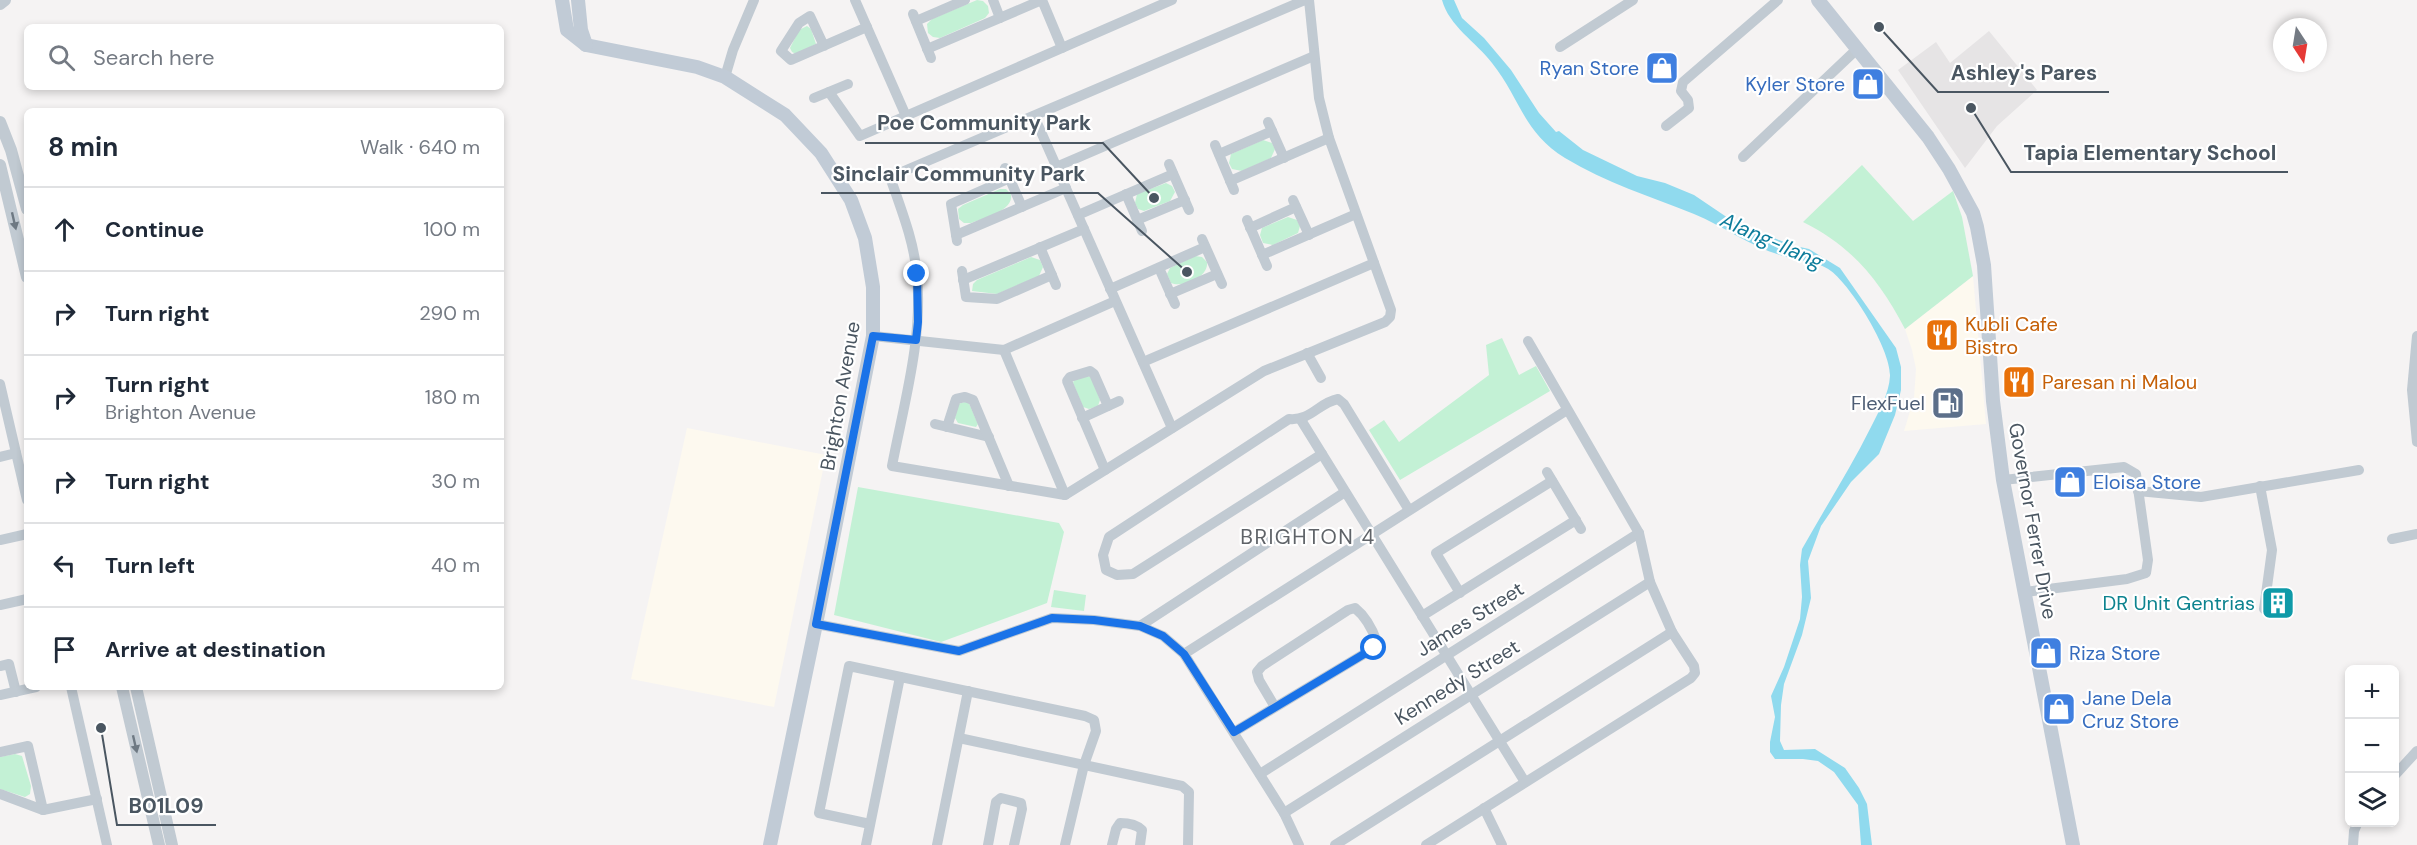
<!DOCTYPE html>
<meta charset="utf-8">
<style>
body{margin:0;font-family:"DM Sans",sans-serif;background:#f6f6f7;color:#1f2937}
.controls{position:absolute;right:18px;bottom:18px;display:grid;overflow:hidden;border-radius:9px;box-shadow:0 3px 9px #0003}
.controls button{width:54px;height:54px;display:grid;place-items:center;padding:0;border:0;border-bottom:2px solid #e0e1e3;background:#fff;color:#1f2937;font:30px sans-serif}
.compass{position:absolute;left:2273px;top:18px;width:54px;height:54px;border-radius:50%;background:#fff;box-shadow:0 3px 9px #0003;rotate:168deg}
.stop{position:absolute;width:18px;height:18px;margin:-14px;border:4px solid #1a73e8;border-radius:50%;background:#fff}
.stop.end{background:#1a73e8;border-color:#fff;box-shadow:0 2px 6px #0008}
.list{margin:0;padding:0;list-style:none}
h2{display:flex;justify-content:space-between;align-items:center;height:78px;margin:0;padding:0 24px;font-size:26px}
h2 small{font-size:20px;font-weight:400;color:#747a83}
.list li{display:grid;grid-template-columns:39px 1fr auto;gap:18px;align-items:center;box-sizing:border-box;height:84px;padding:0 24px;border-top:2px solid #e0e1e3}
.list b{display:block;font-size:22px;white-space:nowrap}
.list p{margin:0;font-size:20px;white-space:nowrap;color:#747a83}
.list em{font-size:20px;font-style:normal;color:#747a83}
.icon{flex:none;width:33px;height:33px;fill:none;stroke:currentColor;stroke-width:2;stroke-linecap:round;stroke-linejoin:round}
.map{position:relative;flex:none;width:2417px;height:845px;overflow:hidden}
.search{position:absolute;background:#fff;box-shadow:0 3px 9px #0003;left:24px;top:24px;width:480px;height:66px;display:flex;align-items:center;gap:15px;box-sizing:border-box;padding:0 21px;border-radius:9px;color:#747a83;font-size:22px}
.panel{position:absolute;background:#fff;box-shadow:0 3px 9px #0003;left:24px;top:108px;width:480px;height:582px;border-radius:9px}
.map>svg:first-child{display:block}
.commercial{fill:#fdf9ef}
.education{fill:#e6e4e5}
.green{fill:#c3f1d5}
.water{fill:#90daee}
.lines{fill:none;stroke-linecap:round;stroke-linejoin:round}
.minor{stroke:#c1cad2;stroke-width:10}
.tertiary{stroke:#c1cad2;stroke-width:12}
.secondary{stroke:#c1cbd6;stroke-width:14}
.oneway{fill:#6e7983}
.route{stroke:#1a73e8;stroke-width:8}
.labels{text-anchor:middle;stroke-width:4.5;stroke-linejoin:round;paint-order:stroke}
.shop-label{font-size:20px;fill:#366cbe;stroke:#fff;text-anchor:start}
.food-label{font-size:20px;fill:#c56008;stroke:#fff;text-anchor:start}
.street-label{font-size:20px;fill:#4a5661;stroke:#fff}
.service-label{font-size:20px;fill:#4e5e75;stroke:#fff;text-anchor:end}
.culture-label{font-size:20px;fill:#0d838f;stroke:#fff;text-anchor:end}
.water-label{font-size:21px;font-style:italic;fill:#0c7c9b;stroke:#fff}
.neighbourhood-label{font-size:21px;letter-spacing:1.5px;fill:#5f6368;stroke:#fff}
.leader{fill:none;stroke:#4a5661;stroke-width:2}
.callout-dot{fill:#4a5661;stroke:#fff;stroke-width:2}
.callout-label{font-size:21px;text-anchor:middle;font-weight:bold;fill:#4a5661;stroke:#fff;stroke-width:4.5;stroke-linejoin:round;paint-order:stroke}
</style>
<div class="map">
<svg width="2417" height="845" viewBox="0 0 2417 845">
<rect width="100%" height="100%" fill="#f5f3f3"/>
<g class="commercial">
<path d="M1973,276L1986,424L1904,431L1914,398L1916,369L1912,350L1905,329Z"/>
<path d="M687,428L826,455L774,707L631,679Z"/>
</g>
<path class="education" d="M1989,31L2037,90L1997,126L1965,168L1898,70L1936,42L1950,63Z"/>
<g class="green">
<path d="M977,0L983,1L988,6L989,13L985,18L940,38L933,37L928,33L927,24L932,19Z"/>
<path d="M807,26L811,29L816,44L796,54L792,52L790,48L799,30Z"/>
<path d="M1263,140L1272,143L1275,149L1271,158L1242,171L1232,169L1229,163L1231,154Z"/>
<path d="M1862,165L1913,221L1953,191L1962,217L1973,276L1905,329C1880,281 1852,246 1803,222Z"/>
<path d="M1166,183L1172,186L1175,192L1170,201L1144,211L1138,209L1135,203L1137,194Z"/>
<path d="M1000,189H1006L1011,194C1014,211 984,218 971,223H964L959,219L958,209L963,205Z"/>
<path d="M1288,217L1297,220L1300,226L1298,233L1273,245L1263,243L1260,235L1262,228Z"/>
<path d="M1195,256L1202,257L1207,262C1209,277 1183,288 1171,283L1167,274L1170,268Z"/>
<path d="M1031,257L1040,260L1043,267L1039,276L997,294L972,291L973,284L977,280Z"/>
<path d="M1502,338L1519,375L1536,366L1550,391L1400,480L1369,430L1384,420L1399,442L1489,375L1486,345Z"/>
<path d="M1086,375L1092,378L1100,400L1098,406L1089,409L1083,407L1073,383L1074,380Z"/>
<path d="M968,401L978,424L976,427L958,423L955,418L958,404Z"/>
<path d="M858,487L1059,523L1064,532L1047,603L941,642L834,615Z"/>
<path d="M1054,590L1086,595L1084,611L1051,607Z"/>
<path d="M15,754L22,756L31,786L30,794L25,797L0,789V757Z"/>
</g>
<path class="water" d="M1442,0H1454L1462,18L1484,38L1511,70L1539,113L1556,132L1559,131L1583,150L1637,176L1665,183L1694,195L1731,220L1791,245L1809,249L1840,268L1896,348L1901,367V390L1895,415L1879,454L1851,482L1821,526L1808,561L1811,598L1802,635L1784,684L1781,705L1780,741L1784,750L1815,749L1845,768L1859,788L1867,804L1872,845H1861L1858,805L1834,772L1818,761L1803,759H1775L1770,752V742L1775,717L1771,696L1784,667L1800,619L1802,597L1800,565L1802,549C1825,508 1850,469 1871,427C1879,411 1889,394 1890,376C1891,350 1852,287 1831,271C1817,260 1796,261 1780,255C1750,246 1723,226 1694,214C1650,196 1606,183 1565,158C1523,132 1520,98 1492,63C1476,42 1449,26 1442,0Z"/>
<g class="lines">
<g class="minor">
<path d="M855,0L906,116"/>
<path d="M993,0L1000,18"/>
<path d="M1305,0L890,177C901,209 914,241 917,275C923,339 904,403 892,466L1065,495L1264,371L1385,322L1390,317L1391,310L1329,138L1319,98L1309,0"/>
<path d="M913,14L931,58"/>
<path d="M916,21L965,0"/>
<path d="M824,46L810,16L799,23L781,51L791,60L867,27"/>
<path d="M1560,47L1633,0"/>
<path d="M927,49L1042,0L1062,48"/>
<path d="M725,77L733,50L754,0"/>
<path d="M829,92L860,136L1172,0"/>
<path d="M814,98L848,84"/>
<path d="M1034,116L1172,428"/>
<path d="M1268,122L1284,158"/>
<path d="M1666,126L1689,108L1688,100L1681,91L1683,82L1778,0"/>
<path d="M1215,145L1234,190"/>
<path d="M1219,154L1272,131"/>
<path d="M1743,157L1856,50"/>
<path d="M1169,164L1189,210"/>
<path d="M1056,167L1314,56"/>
<path d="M1005,168L1022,207"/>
<path d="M1230,181L1329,138"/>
<path d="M1126,194L1142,231"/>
<path d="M1293,200L1309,235"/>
<path d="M1078,215L1173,174"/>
<path d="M1137,220L1185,200"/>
<path d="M1247,220L1267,266"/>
<path d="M1250,228L1296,207"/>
<path d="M956,235L1066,188"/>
<path d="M1202,239L1222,284"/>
<path d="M957,241L951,204L1010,178"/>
<path d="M1040,247L1056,285"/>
<path d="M1262,255L1356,214"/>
<path d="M1159,268L1175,304"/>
<path d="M962,271L966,297L997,299L1052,275"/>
<path d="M963,280L1084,229"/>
<path d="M1110,289L1205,247"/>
<path d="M1170,294L1217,274"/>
<path d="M873,336L1004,350L1115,301"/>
<path d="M2417,336L2412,390L2417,442"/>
<path d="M1004,350L1065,495"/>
<path d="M1307,353L1321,378"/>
<path d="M1143,362L1374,263"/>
<path d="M0,384L27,500"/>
<path d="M1082,418L1119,401"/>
<path d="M1301,420L1525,782"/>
<path d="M935,424L989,437"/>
<path d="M947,427L956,399L965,397L973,400L1009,486"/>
<path d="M1322,454L1133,574L1117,575L1106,570L1103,555L1109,537L1289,419C1311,421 1318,403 1338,399L1344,404L1409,510"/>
<path d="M0,457L16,453"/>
<path d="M1105,470L1067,381L1070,377L1090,371L1094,374L1108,406"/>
<path d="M1547,472L1581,529"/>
<path d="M2003,480L2124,467L2136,474L2148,560L2146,573L2127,579L2025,592"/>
<path d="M2260,486L2272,550L2264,609"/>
<path d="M2138,491L2201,497L2359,470"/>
<path d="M2392,539L2417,534"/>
<path d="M0,540L27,534"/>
<path d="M1460,593L1436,553L1552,481"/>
<path d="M0,605L27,599"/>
<path d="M1422,616L1576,520"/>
<path d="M816,624L959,651L1052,618L1094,620L1140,626L1163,636L1184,654L1284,813L1299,845"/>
<path d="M1140,626L1345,492"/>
<path d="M1184,654L1567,410"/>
<path d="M0,666L9,664L16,692"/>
<path d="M71,687L107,845"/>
<path d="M0,695L36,687"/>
<path d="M1234,732L1374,648L1377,642C1373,631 1365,616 1355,608L1348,610L1262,666L1257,672L1259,680L1275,707"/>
<path d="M959,738L1182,786L1189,792L1188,845"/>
<path d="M0,752L28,746L43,810"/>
<path d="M1260,774L1639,533"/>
<path d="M2394,776L2417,751"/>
<path d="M0,794L43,810L97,799"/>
<path d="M1484,808L1502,845"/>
<path d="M1284,813L1650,582"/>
<path d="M870,824L819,813L849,666L1085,716L1094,720L1096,731L1084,765L1065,845"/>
<path d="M866,845L900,677"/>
<path d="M937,845L968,691"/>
<path d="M988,845L996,802L1001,798L1021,803L1022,809L1014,845"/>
<path d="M1112,845L1116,829L1120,823C1128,823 1136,824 1142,830L1140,845"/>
<path d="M1335,845L1672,632"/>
<path d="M1426,845L1691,678L1695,673L1694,666L1672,632L1650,582L1639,533L1528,341"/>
<path d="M2353,845L2354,831L2358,822"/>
</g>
<g class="tertiary">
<path d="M0,4L5,0"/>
<path d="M0,122L11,150L27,209"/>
<path d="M0,165L27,277"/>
<path d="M122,687L159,845"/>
<path d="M136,687L172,845"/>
</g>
<g class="secondary">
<path d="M562,0L567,30L586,45L697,67L725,77L785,115L821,153L851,200L865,238L873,287V336L816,624L770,845"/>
<path d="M578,0L581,30L586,45"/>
<path d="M1818,0L1928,137L1949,169L1973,213L1977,227L1984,265L1993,401L2003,480L2073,845"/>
</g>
</g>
<defs><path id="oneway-solid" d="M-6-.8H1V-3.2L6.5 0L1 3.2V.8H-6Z" transform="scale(1.5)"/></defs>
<g class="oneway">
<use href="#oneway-solid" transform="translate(14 221) rotate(77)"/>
<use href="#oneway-solid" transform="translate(135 744) rotate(77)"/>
</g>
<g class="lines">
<path class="route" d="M917,274L918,322L916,340L873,336L816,624L959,651L1052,618L1094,620L1140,626L1163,636L1184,654L1234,732L1374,648"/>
</g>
<defs>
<symbol id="shop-square" viewBox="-11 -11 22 22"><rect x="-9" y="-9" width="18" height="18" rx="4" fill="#3f7fe0" stroke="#fff"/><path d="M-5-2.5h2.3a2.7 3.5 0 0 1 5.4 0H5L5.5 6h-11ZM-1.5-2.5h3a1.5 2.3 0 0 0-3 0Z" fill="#fff"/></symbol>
<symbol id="restaurant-square" viewBox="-11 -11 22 22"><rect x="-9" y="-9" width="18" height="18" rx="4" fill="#e8710a" stroke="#fff"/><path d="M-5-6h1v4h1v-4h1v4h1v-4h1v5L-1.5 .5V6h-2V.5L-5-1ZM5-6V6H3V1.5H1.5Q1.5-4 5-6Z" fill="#fff"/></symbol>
<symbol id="fuel-square" viewBox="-11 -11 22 22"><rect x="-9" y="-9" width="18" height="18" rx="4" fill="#5c6f8a" stroke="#fff"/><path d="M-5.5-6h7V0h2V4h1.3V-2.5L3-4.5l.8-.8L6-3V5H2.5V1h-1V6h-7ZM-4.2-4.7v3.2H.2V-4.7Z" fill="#fff"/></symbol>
<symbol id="building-square" viewBox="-11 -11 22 22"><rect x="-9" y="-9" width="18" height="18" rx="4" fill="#0f9aa8" stroke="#fff"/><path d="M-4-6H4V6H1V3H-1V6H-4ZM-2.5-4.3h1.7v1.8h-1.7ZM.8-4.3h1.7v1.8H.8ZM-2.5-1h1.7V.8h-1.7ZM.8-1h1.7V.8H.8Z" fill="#fff"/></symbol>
</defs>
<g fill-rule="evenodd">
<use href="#shop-square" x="1643" y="49" width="38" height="38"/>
<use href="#shop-square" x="1849" y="65" width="38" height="38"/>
<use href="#restaurant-square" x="1923" y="316" width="38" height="38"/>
<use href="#restaurant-square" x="2000" y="363" width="38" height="38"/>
<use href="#fuel-square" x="1929" y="384" width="38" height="38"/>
<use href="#shop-square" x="2051" y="463" width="38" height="38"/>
<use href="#building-square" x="2259" y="584" width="38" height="38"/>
<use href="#shop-square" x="2027" y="634" width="38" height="38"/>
<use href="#shop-square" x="2040" y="690" width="38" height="38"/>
</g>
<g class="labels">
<g class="shop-label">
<text x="1639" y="75" text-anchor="end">Ryan Store</text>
<text x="1845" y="91" text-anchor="end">Kyler Store</text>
<text x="2093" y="489">Eloisa Store</text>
<text x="2069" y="660">Riza Store</text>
<text x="2082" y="705">Jane Dela<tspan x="2082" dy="23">Cruz Store</tspan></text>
</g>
<g class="food-label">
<text x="1965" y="331">Kubli Cafe<tspan x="1965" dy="23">Bistro</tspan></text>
<text x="2042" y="389">Paresan ni Malou</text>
</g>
<g class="street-label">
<text transform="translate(840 396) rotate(-80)" y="7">Brighton Avenue</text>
<text transform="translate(2033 521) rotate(80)" y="7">Governor Ferrer Drive</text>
<text transform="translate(1470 619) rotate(-32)" y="7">James Street</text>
<text transform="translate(1457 682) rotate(-32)" y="7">Kennedy Street</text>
</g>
<g class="service-label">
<text x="1925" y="410">FlexFuel</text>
</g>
<g class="culture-label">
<text x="2255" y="610">DR Unit Gentrias</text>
</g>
<g class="water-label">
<text transform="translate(1772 241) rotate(24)" y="7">Alang-Ilang</text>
</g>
<g class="neighbourhood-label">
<text x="1308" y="544">BRIGHTON 4</text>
</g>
</g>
<path class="leader" d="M1879 27L1938 92H2109M1154 198L1103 143H865M1971 108L2011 172H2288M1187 272L1098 193H821M101 728L117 825H216"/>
<g class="callout-dot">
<circle cx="1879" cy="27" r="6"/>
<circle cx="1154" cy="198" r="6"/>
<circle cx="1971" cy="108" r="6"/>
<circle cx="1187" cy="272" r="6"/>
<circle cx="101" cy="728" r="6"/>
</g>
<g class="callout-label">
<text x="2024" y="80">Ashley's Pares</text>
<text x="984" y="130">Poe Community Park</text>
<text x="2150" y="160">Tapia Elementary School</text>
<text x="959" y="181">Sinclair Community Park</text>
<text x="166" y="813">B01L09</text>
</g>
</svg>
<div class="controls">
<button>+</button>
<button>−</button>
<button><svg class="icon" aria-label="layers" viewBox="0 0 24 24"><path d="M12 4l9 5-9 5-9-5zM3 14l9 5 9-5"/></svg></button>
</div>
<svg class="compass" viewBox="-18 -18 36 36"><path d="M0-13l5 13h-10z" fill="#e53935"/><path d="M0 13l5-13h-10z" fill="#747a83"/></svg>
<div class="stop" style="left:1374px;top:648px"></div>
<div class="stop end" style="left:917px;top:274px"></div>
<div class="search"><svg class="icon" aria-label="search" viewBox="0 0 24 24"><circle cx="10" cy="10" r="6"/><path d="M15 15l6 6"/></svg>Search here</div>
<section class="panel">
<h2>8 min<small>Walk · 640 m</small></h2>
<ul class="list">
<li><svg class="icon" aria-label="ahead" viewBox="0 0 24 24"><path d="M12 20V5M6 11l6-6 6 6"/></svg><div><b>Continue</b></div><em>100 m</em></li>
<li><svg class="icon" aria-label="right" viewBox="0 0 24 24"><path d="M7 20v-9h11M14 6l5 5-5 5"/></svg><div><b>Turn right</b></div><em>290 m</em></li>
<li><svg class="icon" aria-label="right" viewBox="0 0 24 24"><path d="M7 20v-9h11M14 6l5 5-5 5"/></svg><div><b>Turn right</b><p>Brighton Avenue</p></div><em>180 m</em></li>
<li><svg class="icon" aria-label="right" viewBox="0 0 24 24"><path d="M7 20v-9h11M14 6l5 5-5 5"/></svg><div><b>Turn right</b></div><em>30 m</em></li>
<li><svg class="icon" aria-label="left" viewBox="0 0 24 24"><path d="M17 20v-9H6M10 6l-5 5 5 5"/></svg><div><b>Turn left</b></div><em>40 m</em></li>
<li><svg class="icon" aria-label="arrive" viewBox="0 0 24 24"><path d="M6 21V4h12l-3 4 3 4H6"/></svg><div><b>Arrive at destination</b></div></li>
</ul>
</section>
</div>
